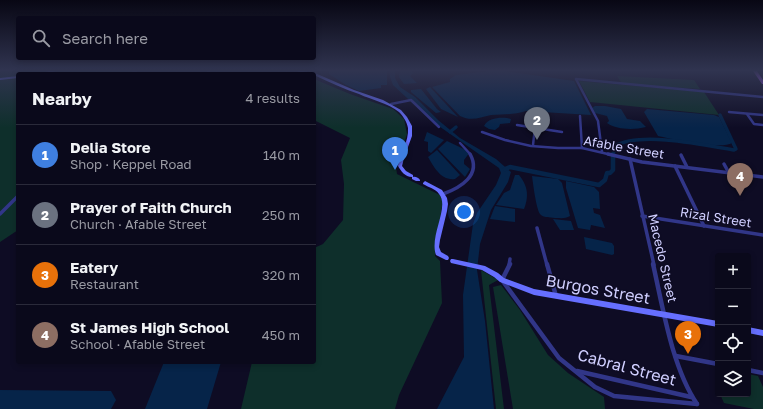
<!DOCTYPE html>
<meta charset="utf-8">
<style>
body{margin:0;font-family:"Golos Text",sans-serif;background:#181728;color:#f1f3f6}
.controls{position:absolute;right:12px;bottom:12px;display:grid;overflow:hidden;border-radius:4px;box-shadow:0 2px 6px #0003}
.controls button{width:36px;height:36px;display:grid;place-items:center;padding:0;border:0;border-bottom:1px solid #2a2a3a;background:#0a091b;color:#f1f3f6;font:20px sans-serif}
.you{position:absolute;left:464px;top:212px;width:14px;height:14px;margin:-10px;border:3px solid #fff;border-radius:50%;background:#1a73e8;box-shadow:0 0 0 6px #1a73e833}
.badge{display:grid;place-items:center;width:26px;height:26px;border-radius:50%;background:#7c3aed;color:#fff;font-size:13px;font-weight:700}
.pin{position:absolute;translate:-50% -33px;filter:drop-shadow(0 1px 2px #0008)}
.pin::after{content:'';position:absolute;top:21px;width:14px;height:12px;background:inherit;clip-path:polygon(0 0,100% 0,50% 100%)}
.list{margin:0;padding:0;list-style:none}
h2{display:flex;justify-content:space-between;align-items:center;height:52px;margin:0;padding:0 16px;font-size:17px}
h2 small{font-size:13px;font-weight:400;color:#999aa3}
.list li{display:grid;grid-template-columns:26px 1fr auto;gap:12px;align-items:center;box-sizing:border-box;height:60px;padding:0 16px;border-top:1px solid #2a2a3a}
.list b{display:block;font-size:15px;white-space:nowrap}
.list p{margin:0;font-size:13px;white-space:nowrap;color:#999aa3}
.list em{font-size:13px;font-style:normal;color:#999aa3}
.icon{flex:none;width:22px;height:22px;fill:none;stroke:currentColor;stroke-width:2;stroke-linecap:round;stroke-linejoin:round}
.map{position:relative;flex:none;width:763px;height:409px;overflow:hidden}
.search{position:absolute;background:#0a091b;box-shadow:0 2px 6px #0003;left:16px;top:16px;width:300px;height:44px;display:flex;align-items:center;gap:10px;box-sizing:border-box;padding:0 14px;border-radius:4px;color:#999aa3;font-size:15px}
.panel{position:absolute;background:#0a091b;box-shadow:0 2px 6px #0003;left:16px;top:72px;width:300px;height:292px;border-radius:4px}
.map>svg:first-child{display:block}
.green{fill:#0e2f2b}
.water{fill:#062449}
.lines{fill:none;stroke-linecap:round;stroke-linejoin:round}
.canal-far1{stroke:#062449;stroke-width:3.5}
.canal{stroke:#062449;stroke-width:4.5}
.street-far2{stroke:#313688;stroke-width:2.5}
.street-far1{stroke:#313688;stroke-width:3.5}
.street{stroke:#313688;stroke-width:4.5}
.secondary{fill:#666fff;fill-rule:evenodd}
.primary{fill:#b156ff;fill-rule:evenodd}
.labels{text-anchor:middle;stroke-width:3;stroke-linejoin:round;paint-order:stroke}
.street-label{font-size:13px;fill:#d0cfff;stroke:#0e0c24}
.near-street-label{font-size:16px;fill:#d0cfff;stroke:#0e0c24}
</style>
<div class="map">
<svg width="763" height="409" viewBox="0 0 763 409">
<rect width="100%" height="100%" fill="#0e0c24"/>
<g class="green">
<path d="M0,71H138L135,74H18V230L0,242Z"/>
<path d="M617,76L694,80L700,89L622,84Z"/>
<path d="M314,79L350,94L393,109L404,119L407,134L396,167L397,174L440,195L443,201L435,248V256L440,261L442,303L399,395L395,409H241L252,362H314V248L323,244L343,220L344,184L341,160L350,138L314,120Z"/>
<path d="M579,81L704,92L719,115L590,102Z"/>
<path d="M481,270L498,280L489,285L504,409H496Z"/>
<path d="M501,285L520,310L548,355L568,373L604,397L605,409H513L493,287Z"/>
<path d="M748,374L758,376L763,387V409H754L724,403L720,394H748Z"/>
</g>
<g class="water">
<path d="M329,71H387V85H381V88L359,91L346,85L329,74Z"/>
<path d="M390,71H395V78L400,87L415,97L438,120L460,138L496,159L511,172L508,182L491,210L480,244L477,270L485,321L494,409H437L464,357L463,295L473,224L477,213L496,185L501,173L499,168L433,122L393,85L390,77Z"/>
<path d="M400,71H412L413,73L410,76L417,83L404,84L399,77Z"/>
<path d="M490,71H504L574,81L591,115L526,111C514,115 503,114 491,115C480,117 472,122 460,116L432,87L450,82V79L456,75Z"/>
<path d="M430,87L458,117L441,109L426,89Z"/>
<path d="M421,89L437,109L441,112L436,113L411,92V90Z"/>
<path d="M595,106H605L621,109L627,119L640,121L646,127C634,130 617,130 607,123L609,121L607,116L595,113L592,108Z"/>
<path d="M647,109L714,115L719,117L732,143C721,150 672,139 658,136L644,112Z"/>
<path d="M507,118L511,119L510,123L500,124L499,127L495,130L489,129L484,126C488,118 499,117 507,118Z"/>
<path d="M427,132L444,140L431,153L428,151V142L424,141Z"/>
<path d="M447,141L470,152L464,160V164L470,169L465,177L438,149Z"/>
<path d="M437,150L460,175L455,179C441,181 434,167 428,157Z"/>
<path d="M515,175H519C528,186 529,196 524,209L496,205L504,193L510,190Z"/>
<path d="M532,176L558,179L562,183L570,216C565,219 561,218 555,218C550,217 543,218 540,214C536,208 533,183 532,176Z"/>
<path d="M566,181L594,187L599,192L600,209L593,208L594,213L600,215L605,228L591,225L590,230L578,228L566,188Z"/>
<path d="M495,206L515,209V222L490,219Z"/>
<path d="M553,219L571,221L574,230H560Z"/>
<path d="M584,237L612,243L614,246V254L612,255L586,249Z"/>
<path d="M164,362H221L207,409H145Z"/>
<path d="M0,390L111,391L116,400L111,409H0Z"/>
</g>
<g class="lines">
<g class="canal-far1">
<path d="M450,132L456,127"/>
<path d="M613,155L615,146C640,131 705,145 734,150L736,149L720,115"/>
</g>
<path class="canal" d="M505,169L510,167L599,185L605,180L607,173H610L613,170V154"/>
<g class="street-far2">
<path d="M132,74L135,71"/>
<path d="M207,74L209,71"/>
<path d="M576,79L763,97"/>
<path d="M576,79L598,121L602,152"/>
<path d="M391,104L411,100L439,127"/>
<path d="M729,112L763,115"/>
<path d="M747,114L754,124L763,125"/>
<path d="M580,116L582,148"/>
<path d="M517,125L562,132"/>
<path d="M482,132L505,140L531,146L558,148H582L612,155"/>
<path d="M460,143L471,155"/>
<path d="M533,145L535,128"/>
</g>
<g class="street-far1">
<path d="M608,154L642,162L763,177"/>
<path d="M681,155L687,167"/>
<path d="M630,159L654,265"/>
<path d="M724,164L729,173"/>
<path d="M675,166L704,226"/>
<path d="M443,194C460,188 482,175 470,154"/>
<path d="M0,214L18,196"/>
<path d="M642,216L763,235"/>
<path d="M537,228L547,265"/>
<path d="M509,265L510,259"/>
</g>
<g class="street">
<path d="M510,264L502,280L559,358L595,387L614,396L697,404"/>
<path d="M547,264L556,296"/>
<path d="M653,264C663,308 672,367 697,404"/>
<path d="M676,356L718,364"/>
<path d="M748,370L763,373"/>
<path d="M577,371L691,397"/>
</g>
<g class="secondary">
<path d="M50,71H56L44,74H37Z"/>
<path d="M297,71H302L315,73L354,90L383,100L401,110L407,117L412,126V136L404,158L402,166L406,171L413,175V177C415,176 419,178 420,180V181H416L412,179V177C405,177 401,171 398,166C400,153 409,142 408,128C407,122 403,116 399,112C388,103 372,100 359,94C344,89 329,82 314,75V74H308Z"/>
<path d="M18,76V78L0,80V78Z"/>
<path d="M425,181L442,190L447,198L448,204L447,211L440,240L439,247L441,252L448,256L449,258L448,260H446L436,255C429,236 450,207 439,194C436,189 428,187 423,184V183Z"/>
<path d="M451,259H453L485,266L498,273L504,278L534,289L718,321V327L534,295L500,282L494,277L482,270L451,263L450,261Z"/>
<path d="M748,327L763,330V336L748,333Z"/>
</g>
<path class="primary" d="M753,71H757L763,80V84H762Z"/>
</g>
<linearGradient id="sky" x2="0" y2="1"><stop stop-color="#080714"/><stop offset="0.55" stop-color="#303450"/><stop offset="1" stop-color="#303450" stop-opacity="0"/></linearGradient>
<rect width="763" height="128" fill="url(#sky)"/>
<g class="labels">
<g class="street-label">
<text transform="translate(624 147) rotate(10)" y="5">Afable Street</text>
<text transform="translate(716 217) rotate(9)" y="5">Rizal Street</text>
<text transform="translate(663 258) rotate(77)" y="5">Macedo Street</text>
</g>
<g class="near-street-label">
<text transform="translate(598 289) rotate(10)" y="6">Burgos Street</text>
<text transform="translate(627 367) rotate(15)" y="6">Cabral Street</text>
</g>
</g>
</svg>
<div class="controls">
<button>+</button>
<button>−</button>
<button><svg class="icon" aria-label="locate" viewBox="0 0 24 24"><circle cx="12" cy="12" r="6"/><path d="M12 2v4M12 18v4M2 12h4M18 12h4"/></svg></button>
<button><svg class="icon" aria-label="layers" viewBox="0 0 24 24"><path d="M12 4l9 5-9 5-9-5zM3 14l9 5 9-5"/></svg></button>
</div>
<div class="you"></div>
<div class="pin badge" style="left:395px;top:170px;background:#3f7fe0">1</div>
<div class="pin badge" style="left:537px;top:140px;background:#6b7280">2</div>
<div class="pin badge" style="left:688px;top:354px;background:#e8710a">3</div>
<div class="pin badge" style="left:740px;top:196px;background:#8d6e63">4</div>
<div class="search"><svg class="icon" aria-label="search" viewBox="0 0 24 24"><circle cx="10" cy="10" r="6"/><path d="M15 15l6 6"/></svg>Search here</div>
<section class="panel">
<h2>Nearby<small>4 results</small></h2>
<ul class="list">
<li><span class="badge" style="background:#3f7fe0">1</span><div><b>Delia Store</b><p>Shop · Keppel Road</p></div><em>140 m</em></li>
<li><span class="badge" style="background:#6b7280">2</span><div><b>Prayer of Faith Church</b><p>Church · Afable Street</p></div><em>250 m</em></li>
<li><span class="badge" style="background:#e8710a">3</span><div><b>Eatery</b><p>Restaurant</p></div><em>320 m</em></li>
<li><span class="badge" style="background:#8d6e63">4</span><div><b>St James High School</b><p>School · Afable Street</p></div><em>450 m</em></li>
</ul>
</section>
</div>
